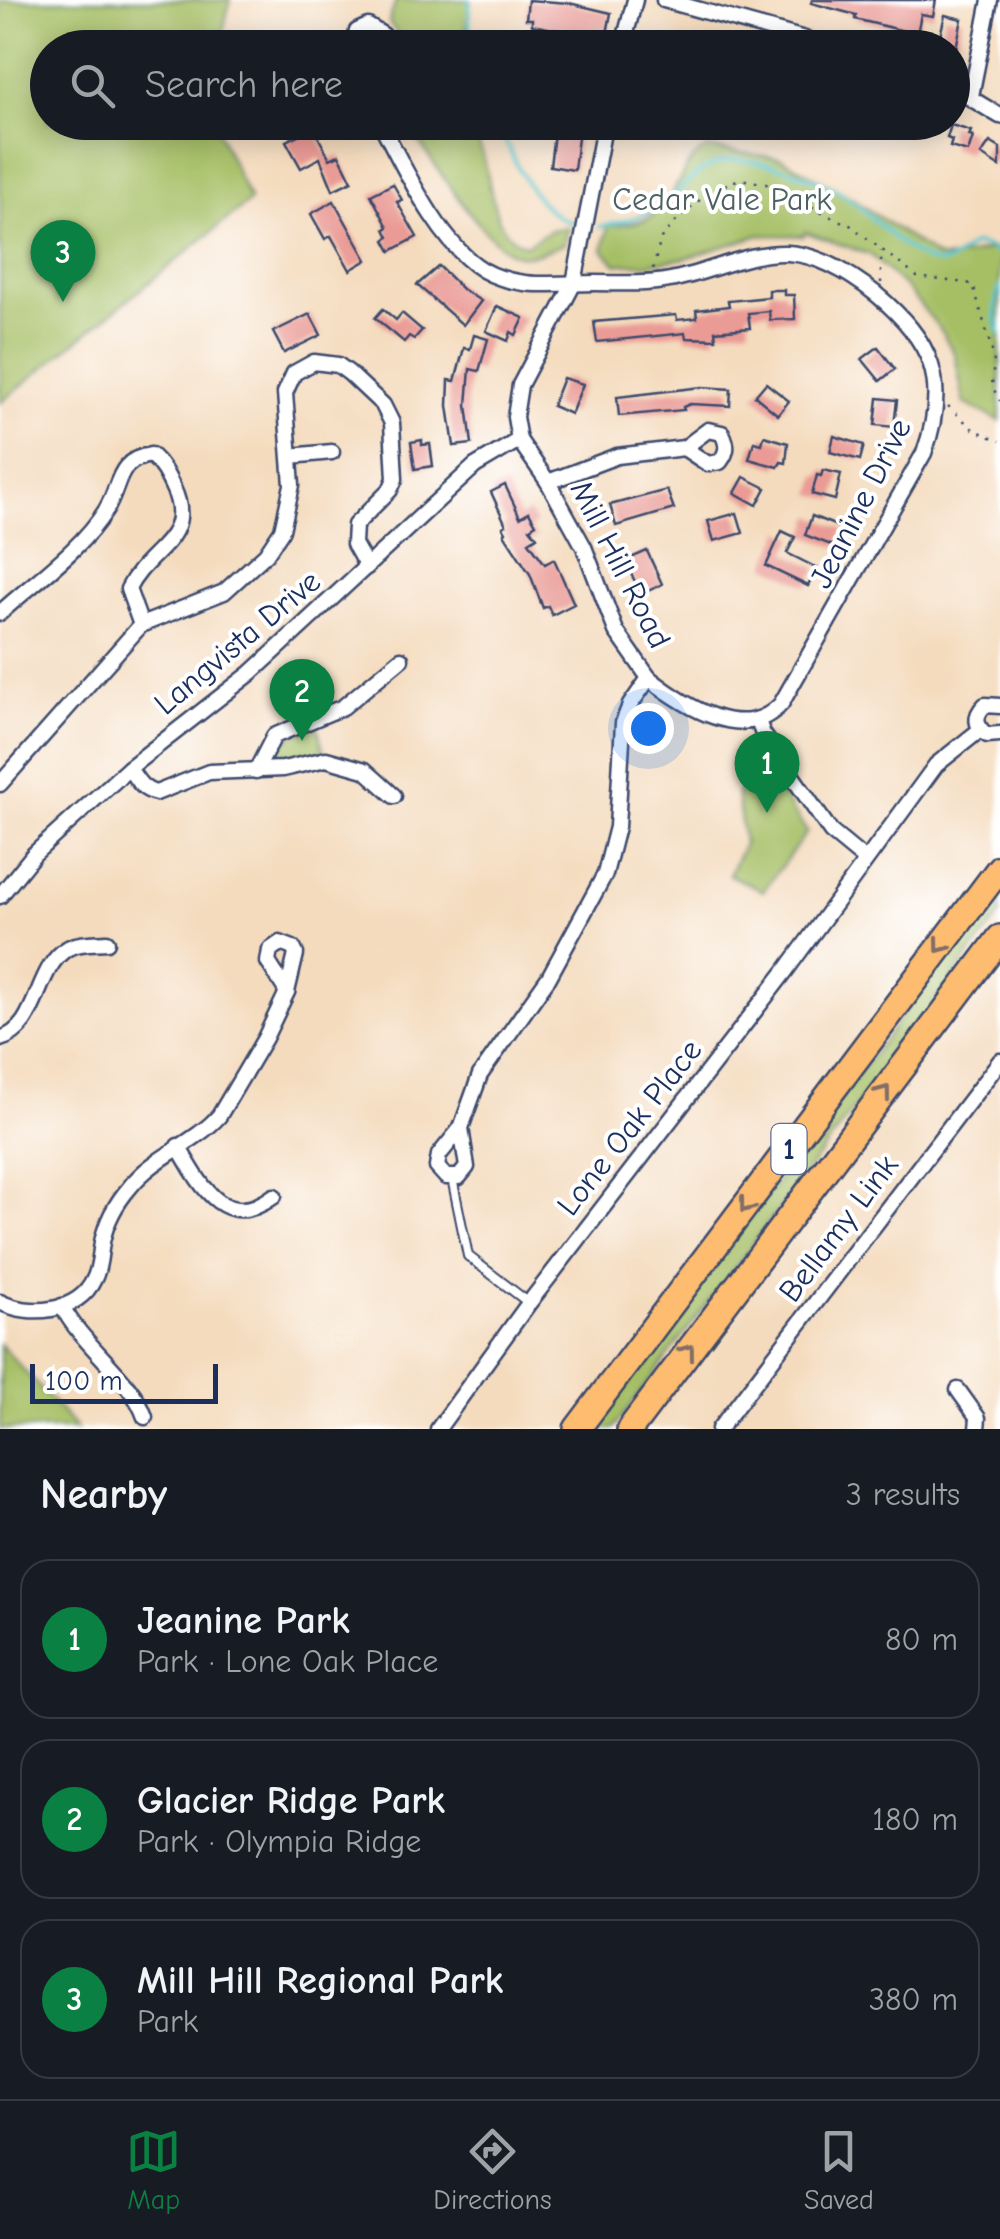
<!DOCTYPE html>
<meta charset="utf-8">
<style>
body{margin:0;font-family:"Comic Neue",sans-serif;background:#242831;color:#f1f3f6}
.scale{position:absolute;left:30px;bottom:25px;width:188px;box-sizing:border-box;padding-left:10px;border:5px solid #1b2f5e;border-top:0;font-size:28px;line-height:35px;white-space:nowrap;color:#1b2f5e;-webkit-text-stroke:8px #fff;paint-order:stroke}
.you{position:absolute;left:648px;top:728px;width:35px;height:35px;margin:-25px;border:8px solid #fff;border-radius:50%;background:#1a73e8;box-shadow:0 0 0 15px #1a73e833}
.badge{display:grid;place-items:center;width:65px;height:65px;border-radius:50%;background:#0b8043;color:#fff;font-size:32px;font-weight:700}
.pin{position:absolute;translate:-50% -82px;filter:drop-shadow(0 2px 5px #0008)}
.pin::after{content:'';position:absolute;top:52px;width:35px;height:30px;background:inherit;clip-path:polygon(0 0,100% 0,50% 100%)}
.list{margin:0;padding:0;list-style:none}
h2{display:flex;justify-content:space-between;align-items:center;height:130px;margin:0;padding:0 40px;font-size:42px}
h2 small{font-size:32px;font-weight:400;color:#9ea1a6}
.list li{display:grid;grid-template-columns:65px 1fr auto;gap:30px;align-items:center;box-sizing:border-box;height:160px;margin:0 20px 20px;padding:0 20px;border:2px solid #363941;border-radius:30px}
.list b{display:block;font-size:38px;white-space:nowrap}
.list p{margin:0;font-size:32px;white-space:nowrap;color:#9ea1a6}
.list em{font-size:32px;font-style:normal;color:#9ea1a6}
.icon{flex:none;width:55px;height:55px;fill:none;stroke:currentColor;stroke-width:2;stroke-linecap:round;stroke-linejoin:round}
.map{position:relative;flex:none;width:1000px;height:1429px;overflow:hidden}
.search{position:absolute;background:#171b24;box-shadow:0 5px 25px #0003;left:30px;right:30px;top:30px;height:110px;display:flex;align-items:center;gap:25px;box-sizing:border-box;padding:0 35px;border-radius:55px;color:#9ea1a6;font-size:38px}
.sheet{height:670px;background:#171b24}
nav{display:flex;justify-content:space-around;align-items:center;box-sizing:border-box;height:140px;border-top:2px solid #363941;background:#171b24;font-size:28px;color:#9ea1a6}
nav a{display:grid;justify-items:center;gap:5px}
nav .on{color:#0b8043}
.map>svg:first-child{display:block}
.green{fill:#a6bf65;stroke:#607762;stroke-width:2.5}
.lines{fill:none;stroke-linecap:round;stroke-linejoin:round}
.stream{stroke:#59c6cd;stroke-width:4}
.building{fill:#ea9b96}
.service-casing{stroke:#3c496c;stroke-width:12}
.minor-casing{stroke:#3c496c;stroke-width:19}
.motorway-casing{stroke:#3c496c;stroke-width:30}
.path{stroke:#3c496c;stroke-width:2.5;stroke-dasharray:2.5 8;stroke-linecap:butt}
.service{stroke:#fff;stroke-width:8}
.minor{stroke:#fff;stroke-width:14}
.motorway{stroke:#fdbc70;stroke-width:25}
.oneway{stroke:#816e66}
.labels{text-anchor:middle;stroke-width:8;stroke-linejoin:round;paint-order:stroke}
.shield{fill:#fff;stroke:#5f6d8e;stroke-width:2.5}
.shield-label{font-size:30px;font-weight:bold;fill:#1b2f5e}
.park-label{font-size:32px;fill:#4c6160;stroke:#fff}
.street-label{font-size:32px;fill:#1b2f5e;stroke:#fff}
</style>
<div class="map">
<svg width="1000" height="1429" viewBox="0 0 1000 1429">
<rect width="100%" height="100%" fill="#fff"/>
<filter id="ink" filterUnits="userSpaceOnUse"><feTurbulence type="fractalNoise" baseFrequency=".01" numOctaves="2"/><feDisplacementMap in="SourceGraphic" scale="20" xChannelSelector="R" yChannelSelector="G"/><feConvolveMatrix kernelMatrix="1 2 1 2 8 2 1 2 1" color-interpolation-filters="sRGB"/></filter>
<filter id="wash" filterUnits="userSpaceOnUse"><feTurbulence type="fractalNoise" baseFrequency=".0048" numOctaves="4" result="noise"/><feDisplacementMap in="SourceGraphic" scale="40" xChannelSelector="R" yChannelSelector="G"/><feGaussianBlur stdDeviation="2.25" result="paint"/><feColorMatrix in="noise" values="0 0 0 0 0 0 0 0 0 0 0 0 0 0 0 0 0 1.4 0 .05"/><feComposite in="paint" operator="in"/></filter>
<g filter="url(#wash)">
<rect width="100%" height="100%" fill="#f4dbbe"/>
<g class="green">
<path d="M0,0H230L220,47L48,48V122L214,123L250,201L0,403Z"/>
<path d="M396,0H471L464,47H400L398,35L389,22Z"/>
<path d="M406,123H460C503,149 475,228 526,245L551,230L568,227L564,244C550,249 532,258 518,255C485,249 428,152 406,123Z"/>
<path d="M707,148L781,158L852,198L938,258C959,262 979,248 1000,249V421L964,403L955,355L940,329L906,288L871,255L805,232L804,236L760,235L686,258L646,264H616L603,250L608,226C620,224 636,224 647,219C678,205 677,163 707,148Z"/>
<path d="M317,725L324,753L287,761L279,757L277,750L294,734Z"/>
<path d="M759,760L807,832L763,891L729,875L744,844L737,794Z"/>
<path d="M1000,886V915L613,1429H590Z"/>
<path d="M0,1344L77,1429H0Z"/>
</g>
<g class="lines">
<g class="stream">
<path d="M469,0L470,48"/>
<path d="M497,122C513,157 533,213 574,223"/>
<path d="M600,227C621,221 647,217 665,203C687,184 703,161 735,160C768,160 824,179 850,199C870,214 918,268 944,263C957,261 964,248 976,244L990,248L1000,256"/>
<path d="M1000,287C993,303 993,317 1000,333"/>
</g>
</g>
<g id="blocks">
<g class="building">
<path d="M528,0L569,3L611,13L606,39L532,25V19H526Z"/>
<path d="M812,0H936L933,16L921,14L917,34L855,19L856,15L811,3Z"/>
<path d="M945,15L962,19L956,48H937Z"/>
<path d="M293,122H310L330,159L339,155L352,181L333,190L320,158L301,168L286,141L300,134Z"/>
<path d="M558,122H580L574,170L550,166L555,125Z"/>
<path d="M951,125L971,131L969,136L973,137L968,152L950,147L952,140L947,138Z"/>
<path d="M990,142L1000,148V167L981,155Z"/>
<path d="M393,184L402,200L397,202L417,237L391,251L385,240L389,237L385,229L388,227L371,195Z"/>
<path d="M334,201L367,260L350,270L331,236L325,239L311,214Z"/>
<path d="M439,266L462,289L481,301L463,325L417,285Z"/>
<path d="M769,290H784V295H794L795,319L770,320L769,311L748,313L750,328L715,331L716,339L686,338L685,333L597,342L594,322L676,315L677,320L697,318L696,310L729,306L728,301L769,297Z"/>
<path d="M497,306L524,318L516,335L511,332L508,341L486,331Z"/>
<path d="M383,309L396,320L402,313L422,330L414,339L409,336L404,342L375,318Z"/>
<path d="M310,314L321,335L284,353L273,332Z"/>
<path d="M474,335L488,339L479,371L470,369L467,405L472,444L454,446L448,406L449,380L455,381L464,348L470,349Z"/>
<path d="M878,347L895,369L880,381L862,359Z"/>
<path d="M563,378L583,384L571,414L552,406Z"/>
<path d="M766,383L789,401L778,415L755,396Z"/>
<path d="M702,387L731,389L730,406L690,404L683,407L684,410L619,416L617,397Z"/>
<path d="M878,398L897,400L894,427L875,425Z"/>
<path d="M764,436L788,443L786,463L781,462L778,467L749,459L754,442L762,444Z"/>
<path d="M834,436L864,445L860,460L830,452Z"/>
<path d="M422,440V445L430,444L433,466L415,469L411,442Z"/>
<path d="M823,470L841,474L835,500L812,494L817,475L821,476Z"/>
<path d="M744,477L766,488L757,505L735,493Z"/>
<path d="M505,485L520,517L529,512L536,524L530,528L537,537L529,542L545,564L554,559L574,604L552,615L548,606L543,608L530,574L504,534L506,532L503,527L506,525L491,492Z"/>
<path d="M667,490L674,509L616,526L610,505Z"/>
<path d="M737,513L743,533L714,541L708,521Z"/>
<path d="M812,516L844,529L836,547L805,535Z"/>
<path d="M782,531L795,537L787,553L817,568L808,586L766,566Z"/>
<path d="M647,551L662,584L642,594L624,561Z"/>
</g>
</g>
</g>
<g filter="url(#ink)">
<use href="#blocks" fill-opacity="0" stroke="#3c496c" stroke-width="2.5"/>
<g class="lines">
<defs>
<path id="service" d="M452,1178L468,1256L529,1303"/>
<g id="minor">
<path d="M664,0L837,48"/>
<path d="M353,48L357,31L368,26L383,35L384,48"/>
<path d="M622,48L635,0"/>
<path d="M952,87L1000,116"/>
<path d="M971,96L990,0"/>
<path d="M380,122C404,167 439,244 483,270C518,290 557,283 595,283C620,283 645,285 670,280C709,273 748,251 788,253C820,255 851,274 876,294C932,341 950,381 924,453L781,704C744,745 683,705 649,678"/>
<path d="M291,456L332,452"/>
<path d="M548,482L617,456L684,448L708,464L720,462C728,451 728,445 722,433L708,430L684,448"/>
<path d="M0,613C35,581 81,550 106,510C121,485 116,460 151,455C162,465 167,475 173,488C197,539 147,549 128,589L141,625"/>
<path d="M1000,706L985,705C974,716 975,726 987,735L1000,734"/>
<path d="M758,721L763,734L831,832L865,860"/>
<path d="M129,768C137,780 142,790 156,793L209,772L283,769L326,759L365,770L394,796"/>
<path d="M256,771L274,736L343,707L401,659"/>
<path d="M0,784L141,625L224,592L266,554L282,530L292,485L285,393L294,373L314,362L338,365L349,373L383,405L392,423L395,479L390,490L355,525L354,544L367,567"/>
<path d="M0,896L34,854L129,768L251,673L475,466L519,440"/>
<path d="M280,943L293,948L296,954L287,992L268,962L270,950Z"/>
<path d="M0,1039C40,1028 34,968 68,948C79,942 95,943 107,942"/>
<path d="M461,1128L467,1167L459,1177H446L437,1167L439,1155L461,1128L480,1075L549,977L605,874L617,827L623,723L630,705L649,678L616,631L584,547L548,482L519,440L515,417L520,385L574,283L605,122"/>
<path d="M178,1146C200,1184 224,1233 274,1196"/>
<path d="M0,1302C29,1317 79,1313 94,1279C100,1268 100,1254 102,1242C106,1222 117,1202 130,1187C154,1156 193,1145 219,1116L265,1038L287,992"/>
<path d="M62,1306C83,1347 132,1378 145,1417"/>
<path d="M958,1390L978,1418L977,1429"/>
<path d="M438,1429L529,1303L784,973L936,765L980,730"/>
<path d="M719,1429L1000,1061"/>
</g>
<g id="motorway">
<path d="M577,1429L1000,868"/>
<path d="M630,1429L1000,938"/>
</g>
</defs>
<use href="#service" class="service-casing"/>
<use href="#minor" class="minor-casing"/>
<use href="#motorway" class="motorway-casing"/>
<g class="path">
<path d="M653,269L661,238L672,225L703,197L732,181L746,180L781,187L822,213L850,225L917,277L973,284L994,358L992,386L1000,401"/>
<path d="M881,283V251"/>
<path d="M948,406L973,429L1000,441"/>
</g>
<use href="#service" class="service"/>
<use href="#minor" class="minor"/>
<use href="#motorway" class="motorway"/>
</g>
<defs><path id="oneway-chevron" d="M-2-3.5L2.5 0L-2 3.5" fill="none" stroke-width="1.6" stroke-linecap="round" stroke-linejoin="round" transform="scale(2.5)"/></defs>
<g class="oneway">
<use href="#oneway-chevron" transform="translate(941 946) rotate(127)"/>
<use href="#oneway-chevron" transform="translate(884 1092) rotate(-53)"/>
<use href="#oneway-chevron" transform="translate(746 1206) rotate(127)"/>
<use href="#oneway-chevron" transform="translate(688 1351) rotate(-53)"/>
</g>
</g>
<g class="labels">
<rect class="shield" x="771.5" y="1124" width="35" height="50" rx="8"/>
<g class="shield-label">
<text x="789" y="1159">1</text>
</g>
<g class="park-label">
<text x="722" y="210">Cedar Vale Park</text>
</g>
<g class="street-label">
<text transform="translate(860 503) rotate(-63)" y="11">Jeanine Drive</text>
<text transform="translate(621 564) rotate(63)" y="11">Mill Hill Road</text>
<text transform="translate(237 642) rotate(-40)" y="11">Langvista Drive</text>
<text transform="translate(629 1127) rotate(-52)" y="11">Lone Oak Place</text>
<text transform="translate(838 1228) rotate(-53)" y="11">Bellamy Link</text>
</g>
</g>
</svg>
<div class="scale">100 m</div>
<div class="you"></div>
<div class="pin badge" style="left:767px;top:813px">1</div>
<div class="pin badge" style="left:302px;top:741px">2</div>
<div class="pin badge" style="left:63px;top:302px">3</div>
<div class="search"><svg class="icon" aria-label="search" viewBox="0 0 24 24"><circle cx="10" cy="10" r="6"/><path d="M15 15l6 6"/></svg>Search here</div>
</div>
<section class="sheet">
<h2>Nearby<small>3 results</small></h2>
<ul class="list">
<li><span class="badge">1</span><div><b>Jeanine Park</b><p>Park · Lone Oak Place</p></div><em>80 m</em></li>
<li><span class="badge">2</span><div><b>Glacier Ridge Park</b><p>Park · Olympia Ridge</p></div><em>180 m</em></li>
<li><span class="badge">3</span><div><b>Mill Hill Regional Park</b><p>Park</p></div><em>380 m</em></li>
</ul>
</section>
<nav>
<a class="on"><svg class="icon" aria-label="map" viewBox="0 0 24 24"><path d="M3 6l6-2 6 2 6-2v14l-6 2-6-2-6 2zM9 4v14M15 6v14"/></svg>Map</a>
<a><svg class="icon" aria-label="directions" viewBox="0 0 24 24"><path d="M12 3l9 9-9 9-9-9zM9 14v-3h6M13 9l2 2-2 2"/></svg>Directions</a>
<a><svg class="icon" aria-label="saved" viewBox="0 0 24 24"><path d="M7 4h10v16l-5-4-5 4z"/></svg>Saved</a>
</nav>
